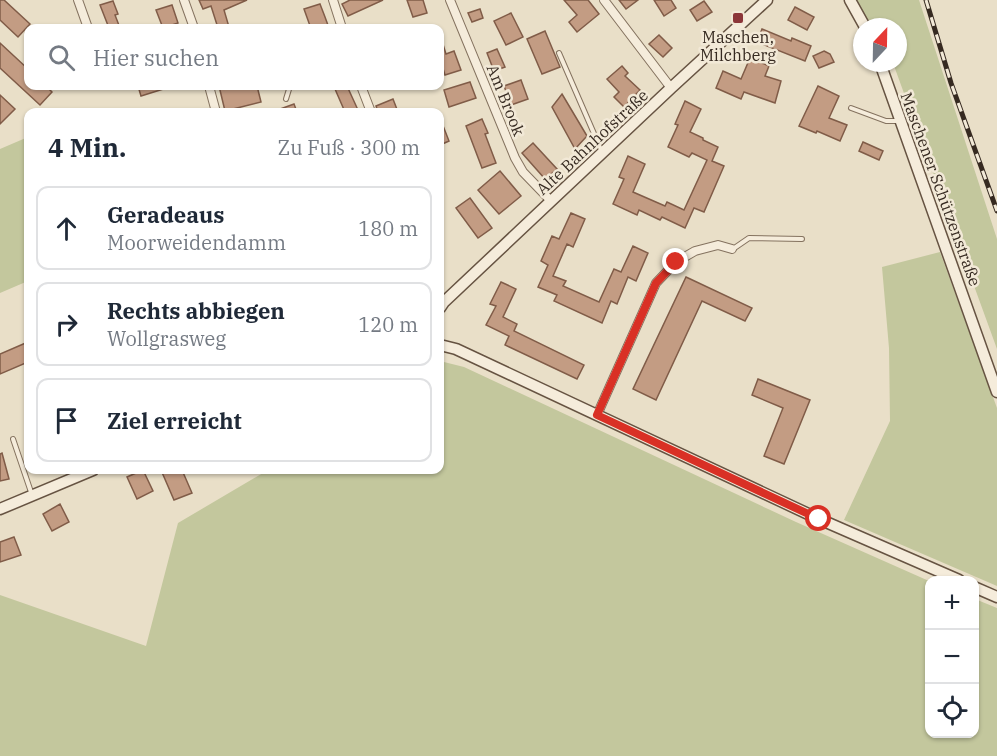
<!DOCTYPE html>
<html lang="de">
<meta charset="utf-8">
<style>
body{margin:0;font-family:"IBM Plex Serif",serif;background:#f2f2f3;color:#1f2937}
.controls{position:absolute;right:18px;bottom:18px;display:grid;overflow:hidden;border-radius:12px;box-shadow:0 2px 4px #0004}
.controls button{width:54px;height:54px;display:grid;place-items:center;padding:0;border:0;border-bottom:2px solid #e0e1e3;background:#fff;color:#1f2937;font:30px sans-serif}
.compass{position:absolute;left:853px;top:18px;width:54px;height:54px;border-radius:50%;background:#fff;box-shadow:0 2px 4px #0004;rotate:22deg}
.stop{position:absolute;width:18px;height:18px;margin:-14px;border:4px solid #d93025;border-radius:50%;background:#fff}
.stop.end{background:#d93025;border-color:#fff;box-shadow:0 2px 6px #0008}
.list{margin:0;padding:0;list-style:none}
h2{display:flex;justify-content:space-between;align-items:center;height:78px;margin:0;padding:0 24px;font-size:26px}
h2 small{font-size:20px;font-weight:400;color:#747a83}
.list li{display:grid;grid-template-columns:39px 1fr auto;gap:18px;align-items:center;box-sizing:border-box;height:84px;margin:0 12px 12px;padding:0 12px;border:2px solid #e0e1e3;border-radius:12px}
.list b{display:block;font-size:22px;white-space:nowrap}
.list p{margin:0;font-size:20px;white-space:nowrap;color:#747a83}
.list em{font-size:20px;font-style:normal;color:#747a83}
.icon{flex:none;width:33px;height:33px;fill:none;stroke:currentColor;stroke-width:2;stroke-linecap:round;stroke-linejoin:round}
.map{position:relative;flex:none;width:997px;height:756px;overflow:hidden}
.search{position:absolute;background:#fff;box-shadow:0 2px 4px #0004;left:24px;top:24px;width:420px;height:66px;display:flex;align-items:center;gap:15px;box-sizing:border-box;padding:0 21px;border-radius:12px;color:#747a83;font-size:22px}
.panel{position:absolute;background:#fff;box-shadow:0 2px 4px #0004;left:24px;top:108px;width:420px;height:366px;border-radius:12px}
.map>svg:first-child{display:block}
.green{fill:#c3c79d}
.building{fill:#c39c83;stroke:#805c48;stroke-width:1.5}
.lines{fill:none;stroke-linecap:round;stroke-linejoin:round}
.lane-casing{stroke:#84725f;stroke-width:6}
.street-casing{stroke:#84725f;stroke-width:10}
.secondary-casing{stroke:#665342;stroke-width:13}
.lane{stroke:#f5ecdb;stroke-width:4}
.street{stroke:#f5ecdb;stroke-width:8}
.secondary{stroke:#f5ecdb;stroke-width:10}
.rail-casing{stroke:#362a21;stroke-width:5}
.rail{stroke:#f2e9d7;stroke-width:3;stroke-dasharray:9;stroke-linecap:butt}
.route{stroke:#d93025;stroke-width:8}
.poi-dot{fill:#8c3639;stroke:#f2e9d7;stroke-width:2}
.labels{text-anchor:middle;stroke-width:5;stroke-linejoin:round;paint-order:stroke}
.poi-label{font-size:16px;fill:#362a21;stroke:#f2e9d7}
.street-label{font-size:16px;fill:#362a21;stroke:#f2e9d7}
</style>
<div class="map">
<svg width="997" height="756" viewBox="0 0 997 756">
<rect width="100%" height="100%" fill="#e9dfc8"/>
<g class="green">
<path d="M855,0H919L997,239V349L893,63H898V27H871Z"/>
<path d="M28,137V281L0,293V149Z"/>
<path d="M940,252L997,408V586L844,520L890,421L889,348L882,267Z"/>
<path d="M440,361L464,367L796,522L929,581L930,734H974L975,599L997,608V756H0V595L146,646L178,523L268,470H440Z"/>
</g>
<g class="building">
<path d="M0,0H4L30,24L18,37L0,20Z"/>
<path d="M199,0H247L224,10L229,27L218,28L211,6L203,9Z"/>
<path d="M350,0H383L348,16L342,4Z"/>
<path d="M407,0H423L427,13L413,17Z"/>
<path d="M564,0H588L599,14L577,32L569,22L577,15Z"/>
<path d="M619,0H638L626,9Z"/>
<path d="M654,0H671L676,8L664,16Z"/>
<path d="M113,1L118,14L115,15L120,28H109L100,5Z"/>
<path d="M704,1L712,12L697,21L690,10Z"/>
<path d="M320,4L325,17L329,28H311L309,23L304,9Z"/>
<path d="M172,5L178,23L163,28L156,10Z"/>
<path d="M795,7L814,17L807,30L788,20Z"/>
<path d="M480,9L483,18L472,22L468,13Z"/>
<path d="M511,13L523,37L506,45L494,21Z"/>
<path d="M762,29L791,41L792,38L811,46L805,61L757,42Z"/>
<path d="M545,31L560,67L542,74L527,39Z"/>
<path d="M659,35L672,48L663,57L649,44Z"/>
<path d="M440,38H441L446,54L454,51L461,70L445,75L440,59Z"/>
<path d="M0,43L28,69V86H46L52,92L40,105L0,68Z"/>
<path d="M497,49L505,67L494,71L487,53Z"/>
<path d="M824,51L830,54L834,62L819,68L813,56Z"/>
<path d="M750,58L769,66L765,76L781,81L775,103L744,92L741,99L716,88L723,71L741,79Z"/>
<path d="M622,66L628,73L625,76L640,90L624,107L614,97L619,92L607,79Z"/>
<path d="M521,80L528,99L511,105L504,86Z"/>
<path d="M470,82L476,98L449,107L444,90Z"/>
<path d="M138,86H170V87L141,96Z"/>
<path d="M219,86H248V88L257,86L261,102L225,111Z"/>
<path d="M344,86H347L358,110L353,112H345L335,89Z"/>
<path d="M818,86L839,96L829,118L847,125L840,141L817,131L816,133L799,126Z"/>
<path d="M562,94L587,136L575,149L552,107Z"/>
<path d="M0,95L15,109L0,124Z"/>
<path d="M393,99L398,112H378L376,106Z"/>
<path d="M685,101L701,109L690,132L703,138V140L718,147L712,161L724,166L704,212L694,208L685,228L662,217L660,220L639,210L637,215L613,204L624,179L619,177L628,156L645,164L633,192L665,206L667,202L684,210L707,160L692,153L689,157L668,147L678,125L675,124Z"/>
<path d="M294,104L297,112H272Z"/>
<path d="M440,118L449,141L440,145Z"/>
<path d="M482,119L488,133L485,134L496,163L482,168L466,126Z"/>
<path d="M863,142L883,151L879,160L859,151Z"/>
<path d="M533,143L557,169L545,179L522,153Z"/>
<path d="M500,171L521,196L499,214L478,190Z"/>
<path d="M470,198L492,228L478,238L456,208Z"/>
<path d="M571,213L585,219L573,247L567,244L553,276L566,281L563,286L599,302L614,269L621,272L633,246L648,253L636,281L628,277L617,304L611,301L602,323L554,301L557,295L538,287L548,265L541,261L552,236L559,239Z"/>
<path d="M686,277L752,308L745,321L702,301L656,400L633,389Z"/>
<path d="M501,282L516,289L503,317L517,324L514,331L584,365L577,379L505,345L509,336L486,325L496,306L490,304Z"/>
<path d="M28,342V362L0,374V354Z"/>
<path d="M758,379L810,400L784,464L764,456L783,408L752,395Z"/>
<path d="M2,453L9,479L0,481V454Z"/>
<path d="M143,470L153,491L137,499L127,477Z"/>
<path d="M161,470H182L192,493L174,500Z"/>
<path d="M60,504L69,522L52,531L43,514Z"/>
<path d="M14,537L21,555L0,562V542Z"/>
</g>
<g class="lines">
<defs>
<g id="lane">
<path d="M559,53L602,152"/>
<path d="M286,99L290,86"/>
<path d="M851,108L886,121H900"/>
<path d="M733,249L749,238L802,239"/>
<path d="M13,439L32,495"/>
</g>
<g id="street">
<path d="M78,0L88,28"/>
<path d="M184,0L194,28"/>
<path d="M333,0L342,28"/>
<path d="M450,0L515,158L523,172L551,201"/>
<path d="M604,0L671,88"/>
<path d="M209,86L216,112"/>
<path d="M361,86L371,112"/>
<path d="M597,415L656,283L676,262L695,251L718,245L732,249"/>
</g>
<g id="secondary">
<path d="M850,0L865,27"/>
<path d="M880,63L997,392"/>
<path d="M440,308L444,302L671,88L767,0"/>
<path d="M440,345L456,349L819,519L959,580"/>
<path d="M0,509L93,470"/>
<path d="M974,587L997,597"/>
</g>
</defs>
<use href="#lane" class="lane-casing"/>
<use href="#street" class="street-casing"/>
<use href="#secondary" class="secondary-casing"/>
<use href="#lane" class="lane"/>
<use href="#street" class="street"/>
<use href="#secondary" class="secondary"/>
<defs>
<path id="rail" d="M926,0L951,83L997,211"/>
</defs>
<use href="#rail" class="rail-casing"/>
<use href="#rail" class="rail"/>
</g>
<g class="lines">
<path class="route" d="M676,262L656,283L597,415L819,519"/>
</g>
<rect class="poi-dot" x="732" y="12" width="12" height="12" rx="3"/>
<g class="labels">
<g class="poi-label">
<text x="738" y="43">Maschen,<tspan x="738" dy="18">Milchberg</tspan></text>
</g>
<g class="street-label">
<text transform="translate(506 100) rotate(68)" y="6">Am Brook</text>
<text transform="translate(592 142) rotate(-43)" y="6">Alte Bahnhofstraße</text>
<text transform="translate(941 189) rotate(70)" y="6">Maschener Schützenstraße</text>
</g>
</g>
</svg>
<div class="controls">
<button>+</button>
<button>−</button>
<button><svg class="icon" aria-label="locate" viewBox="0 0 24 24"><circle cx="12" cy="12" r="6"/><path d="M12 2v4M12 18v4M2 12h4M18 12h4"/></svg></button>
</div>
<svg class="compass" viewBox="-18 -18 36 36"><path d="M0-13l5 13h-10z" fill="#e53935"/><path d="M0 13l5-13h-10z" fill="#747a83"/></svg>
<div class="stop" style="left:819px;top:519px"></div>
<div class="stop end" style="left:676px;top:262px"></div>
<div class="search"><svg class="icon" aria-label="search" viewBox="0 0 24 24"><circle cx="10" cy="10" r="6"/><path d="M15 15l6 6"/></svg>Hier suchen</div>
<section class="panel">
<h2>4 Min.<small>Zu Fuß · 300 m</small></h2>
<ul class="list">
<li><svg class="icon" aria-label="ahead" viewBox="0 0 24 24"><path d="M12 20V5M6 11l6-6 6 6"/></svg><div><b>Geradeaus</b><p>Moorweidendamm</p></div><em>180 m</em></li>
<li><svg class="icon" aria-label="right" viewBox="0 0 24 24"><path d="M7 20v-9h11M14 6l5 5-5 5"/></svg><div><b>Rechts abbiegen</b><p>Wollgrasweg</p></div><em>120 m</em></li>
<li><svg class="icon" aria-label="arrive" viewBox="0 0 24 24"><path d="M6 21V4h12l-3 4 3 4H6"/></svg><div><b>Ziel erreicht</b></div></li>
</ul>
</section>
</div>
